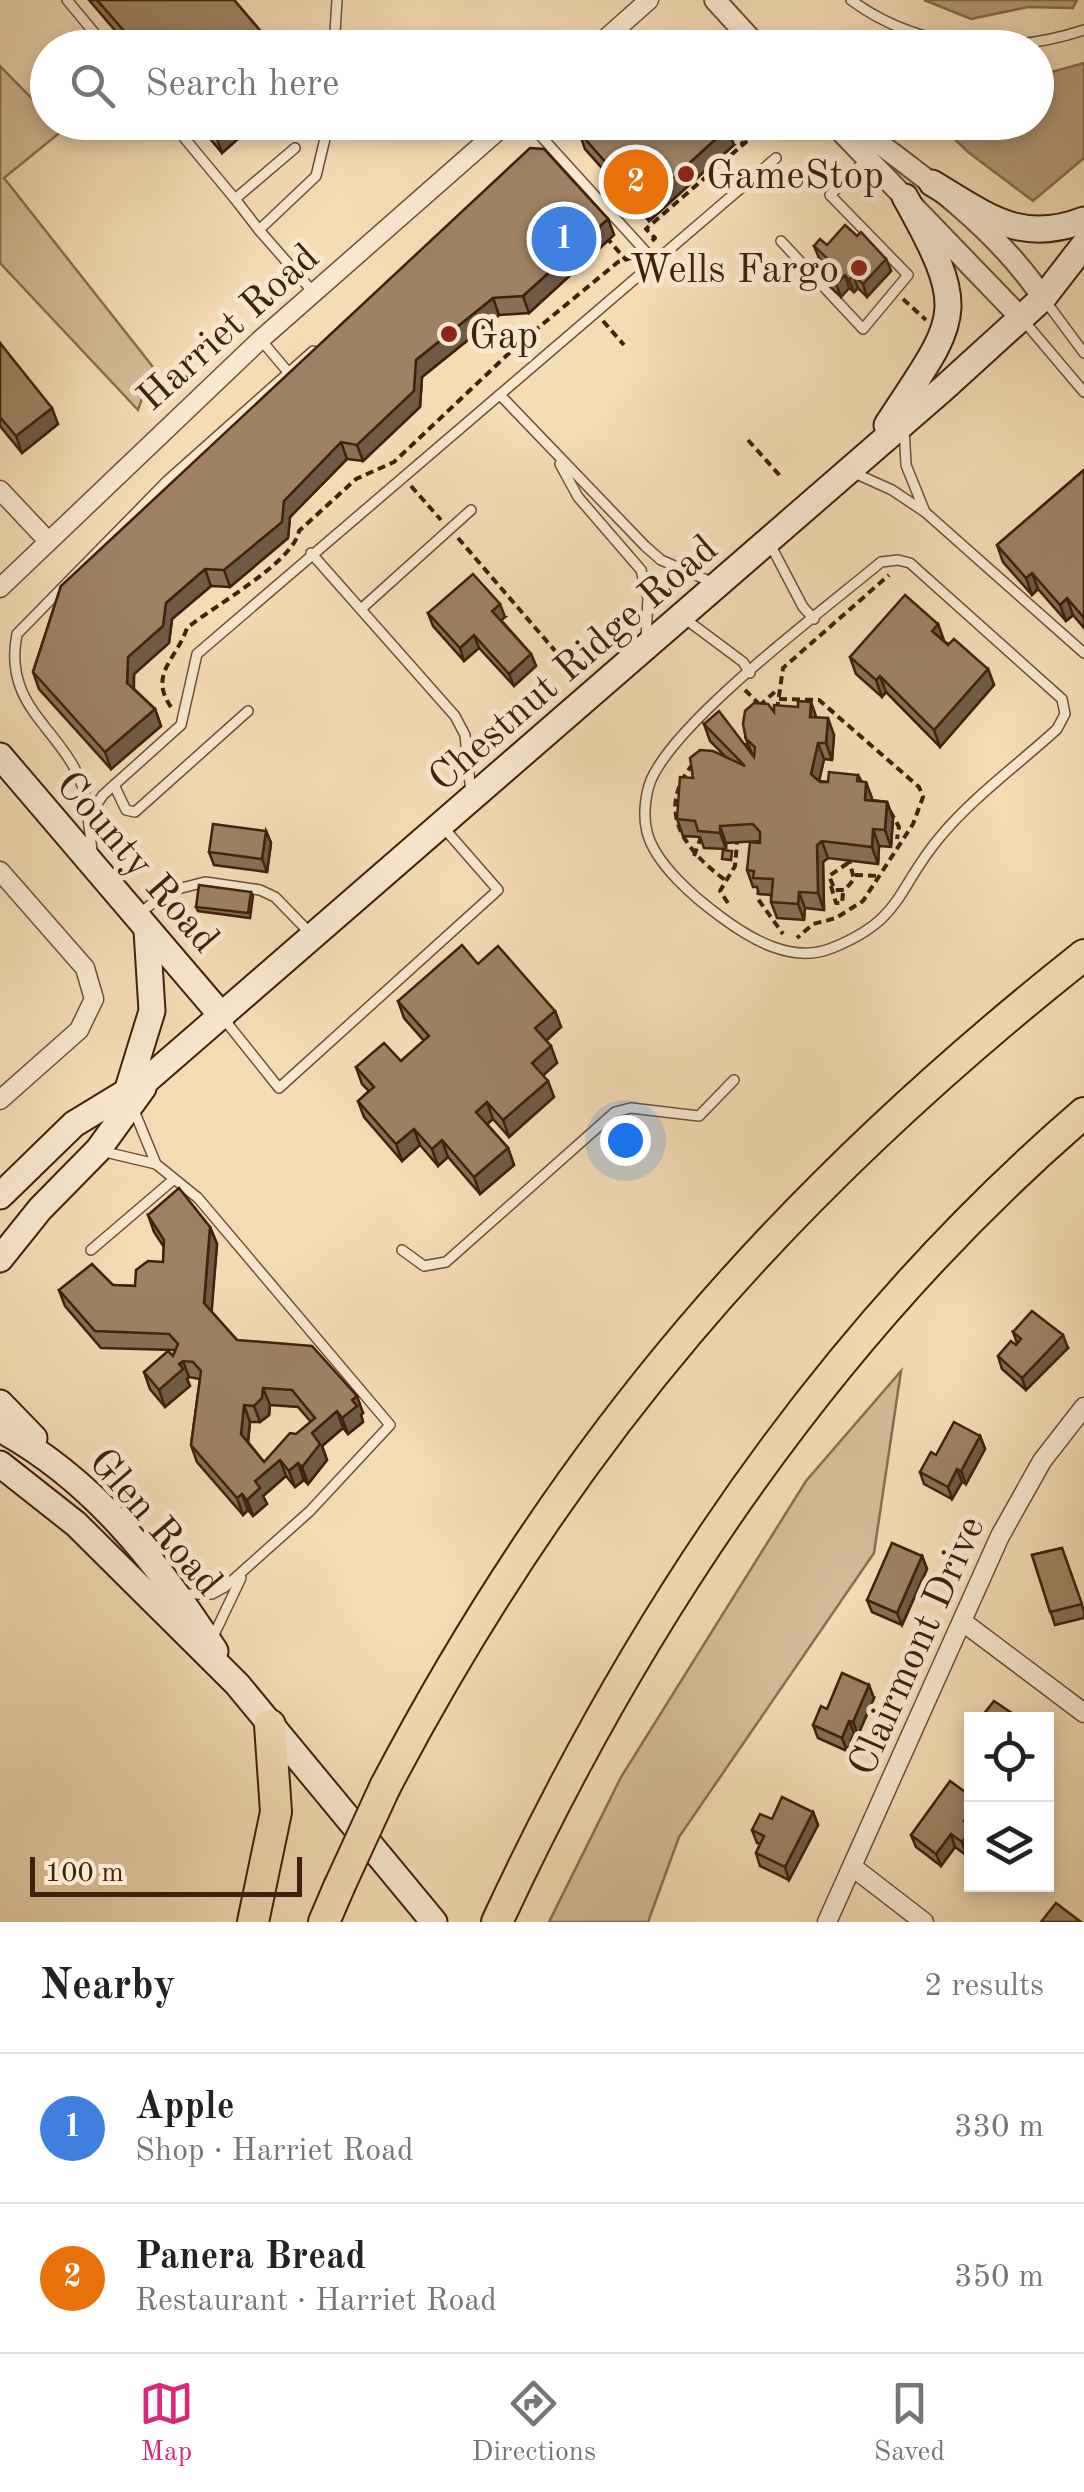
<!DOCTYPE html>
<meta charset="utf-8">
<style>
body{margin:0;font-family:"Old Standard TT",serif;background:#f2f2f2;color:#222}
.controls{position:absolute;right:30px;bottom:30px;display:grid;overflow:hidden;border-radius:0px;box-shadow:0 5px 15px #0003}
.controls button{width:90px;height:90px;display:grid;place-items:center;padding:0;border:0;border-bottom:2px solid #e0e0e0;background:#fff;color:#222;font:50px sans-serif}
.scale{position:absolute;left:30px;bottom:25px;width:272px;box-sizing:border-box;padding-left:10px;border:5px solid #40210b;border-top:0;font-size:28px;line-height:35px;white-space:nowrap;color:#40210b;-webkit-text-stroke:8px #f8e8cf;paint-order:stroke}
.you{position:absolute;left:625px;top:1140px;width:35px;height:35px;margin:-25px;border:8px solid #fff;border-radius:50%;background:#1a73e8;box-shadow:0 0 0 15px #1a73e833}
.badge{display:grid;place-items:center;width:65px;height:65px;border-radius:50%;background:#db2777;color:#fff;font-size:32px;font-weight:700}
.pin{position:absolute;translate:-50% -50%;border:5px solid #fff;box-shadow:0 2px 10px #0006}
.list{margin:0;padding:0;list-style:none}
h2{display:flex;justify-content:space-between;align-items:center;height:130px;margin:0;padding:0 40px;font-size:42px}
h2 small{font-size:32px;font-weight:400;color:#767676}
.list li{display:grid;grid-template-columns:65px 1fr auto;gap:30px;align-items:center;box-sizing:border-box;height:150px;padding:0 40px;border-top:2px solid #e0e0e0}
.list b{display:block;font-size:38px;white-space:nowrap}
.list p{margin:0;font-size:32px;white-space:nowrap;color:#767676}
.list em{font-size:32px;font-style:normal;color:#767676}
.icon{flex:none;width:55px;height:55px;fill:none;stroke:currentColor;stroke-width:2;stroke-linecap:round;stroke-linejoin:round}
.map{position:relative;flex:none;width:1084px;height:1922px;overflow:hidden}
.search{position:absolute;background:#fff;box-shadow:0 5px 15px #0003;left:30px;right:30px;top:30px;height:110px;display:flex;align-items:center;gap:25px;box-sizing:border-box;padding:0 35px;border-radius:55px;color:#767676;font-size:38px}
.sheet{height:430px;background:#fff}
nav{display:flex;justify-content:space-around;align-items:center;box-sizing:border-box;height:140px;border-top:2px solid #e0e0e0;background:#fff;font-size:28px;color:#767676}
nav a{display:grid;justify-items:center;gap:5px}
nav .on{color:#db2777}
.map>svg:first-child{display:block}
.green{fill:#d5bc98;stroke:#8a6e52;stroke-width:2.5}
.water{fill:#b79c7b;stroke:#876b4e;stroke-width:2.5}
.lines{fill:none;stroke-linecap:round;stroke-linejoin:round}
.service-casing{stroke:#6d5036;stroke-width:12}
.minor-casing{stroke:#6d5036;stroke-width:21}
.tertiary-casing{stroke:#6d5036;stroke-width:24}
.secondary-casing{stroke:#40210b;stroke-width:29}
.motorway-casing{stroke:#40210b;stroke-width:34}
.path{stroke:#40210b;stroke-width:4;stroke-dasharray:8 5;stroke-linecap:butt}
.service{stroke:#f8e8cf;stroke-width:9}
.minor{stroke:#f8e8cf;stroke-width:18}
.tertiary{stroke:#f8e8cf;stroke-width:20}
.secondary{stroke:#f8e8cf;stroke-width:25}
.motorway{stroke:#f4dcb5;stroke-width:30}
.motorway-bridge-casing{stroke:#40210b;stroke-width:34;stroke-linecap:butt}
.motorway-bridge{stroke:#f4dcb5;stroke-width:30}
.wall{fill:#887055;stroke:#40210b;stroke-width:2.5;fill-rule:evenodd}
.shaded-wall{fill:#6f5b45;stroke:#40210b;stroke-width:2.5}
.building{fill:#9e8263;stroke:#40210b;stroke-width:2.5;fill-rule:evenodd}
.poi-dot{fill:#8f2418;stroke:#f8e8cf;stroke-width:4}
.labels{text-anchor:middle;stroke-width:10;stroke-linejoin:round;paint-order:stroke}
.poi-label{font-size:40px;fill:#40210b;stroke:#f8e8cf;text-anchor:start}
.street-label{font-size:40px;fill:#40210b;stroke:#f8e8cf}
</style>
<div class="map">
<svg width="1084" height="1922" viewBox="0 0 1084 1922">
<rect width="100%" height="100%" fill="#f4dcb5"/>
<filter id="stains"><feTurbulence type="fractalNoise" baseFrequency=".002" numOctaves="4"/><feColorMatrix values="0 0 0 0 .2 0 0 0 0 .09 0 0 0 0 .02 0 0 0 .5 -.17"/></filter>
<radialGradient id="worn" r=".72"><stop offset=".6" stop-color="#630" stop-opacity="0"/><stop offset="1" stop-color="#630" stop-opacity=".3"/></radialGradient>
<g class="green">
<path d="M0,66L47,114L48,122L63,130L4,178L153,367L138,410L0,263Z"/>
<path d="M901,1371L874,1553L679,1837L648,1922H549L621,1777L806,1481Z"/>
</g>
<g class="water">
<path d="M924,0H1077L1073,8L1028,7L971,19Z"/>
<path d="M1084,63V158L1033,201L968,152L938,123L1036,122L1037,76Z"/>
</g>
<g class="lines">
<defs>
<g id="service">
<path d="M67,0L107,48"/>
<path d="M851,0C919,50 1006,56 1084,30"/>
<path d="M334,48L337,0"/>
<path d="M171,122L235,199"/>
<path d="M528,122L656,263"/>
<path d="M259,230L235,199L295,148"/>
<path d="M781,241L863,329L908,275L830,195L868,158"/>
<path d="M314,293L259,230L316,176L329,122"/>
<path d="M1044,299L1084,353"/>
<path d="M1023,320L1084,392"/>
<path d="M261,340L288,372"/>
<path d="M502,397L645,546L661,560L716,584"/>
<path d="M560,464L578,497L641,570L648,598L646,639"/>
<path d="M850,471L892,490L925,512L906,465L904,427"/>
<path d="M925,512L1084,653"/>
<path d="M770,544L803,607L814,619"/>
<path d="M311,553L455,716L465,735L471,793"/>
<path d="M898,560L910,563L1062,699L1065,714L1057,729C1019,764 973,797 940,837C896,889 904,919 832,948C793,964 752,940 721,917C695,898 655,864 647,832C643,817 645,795 651,780C678,718 825,609 881,562Z"/>
<path d="M361,609L471,510"/>
<path d="M684,618L743,662L750,673"/>
<path d="M114,785L126,810L135,812L248,711"/>
<path d="M88,814C82,733 0,719 17,634L168,480L313,351"/>
<path d="M92,851L88,817L103,795L181,725L197,654L776,158"/>
<path d="M138,915L166,892L205,882L260,890L275,897L310,933"/>
<path d="M223,1018L279,1088L498,890L443,827"/>
<path d="M133,1108L156,1164L198,1198L390,1425L310,1511L225,1587L212,1594H182"/>
<path d="M101,1151L156,1164"/>
<path d="M91,1250L173,1180"/>
<path d="M402,1250L424,1266L446,1262L615,1112L631,1108L699,1116L734,1080"/>
<path d="M211,1641L241,1578"/>
</g>
<g id="minor">
<path d="M595,48L649,0"/>
<path d="M0,490L48,541"/>
<path d="M0,588L260,340L508,122"/>
<path d="M0,871L85,968L94,999L79,1030L0,1100"/>
<path d="M963,1622L1084,1713"/>
<path d="M854,1868L924,1922"/>
<path d="M827,1922L1000,1536L1042,1461L1084,1407"/>
</g>
<g id="tertiary">
<path d="M715,0L759,48"/>
<path d="M832,122L1021,318"/>
<path d="M850,122C919,173 995,226 1043,298"/>
</g>
<g id="secondary">
<path d="M932,183C986,215 1020,245 1084,220"/>
<path d="M887,425C958,316 971,315 905,197"/>
<path d="M0,756L222,1016"/>
<path d="M127,1092L152,1011L147,930"/>
<path d="M0,1196L74,1124L148,1079L944,388L1043,298L1084,245"/>
<path d="M0,1259L40,1209L98,1150L143,1088"/>
<path d="M0,1403L34,1438"/>
<path d="M0,1429C94,1480 158,1563 215,1651"/>
<path d="M0,1464L76,1524L237,1684L434,1922"/>
</g>
<g id="motorway">
<path d="M385,1787C566,1442 780,1196 1084,955"/>
<path d="M253,1922L276,1812L270,1725"/>
<path d="M324,1922L339,1887"/>
<path d="M497,1922C638,1618 828,1333 1084,1113"/>
</g>
</defs>
<use href="#service" class="service-casing"/>
<use href="#minor" class="minor-casing"/>
<use href="#tertiary" class="tertiary-casing"/>
<use href="#secondary" class="secondary-casing"/>
<use href="#motorway" class="motorway-casing"/>
<g class="path">
<path d="M724,122L744,145"/>
<path d="M606,237L626,260"/>
<path d="M652,241L655,238L646,229L769,122"/>
<path d="M903,299L926,320"/>
<path d="M603,321L624,345"/>
<path d="M748,440L782,478"/>
<path d="M411,486L441,520"/>
<path d="M458,538L569,667"/>
<path d="M745,690L759,704"/>
<path d="M779,699L819,700L919,787L923,797L913,824L863,901L836,918L813,924L797,938"/>
<path d="M759,706L777,690"/>
<path d="M171,707C148,674 177,659 187,628C212,607 294,562 299,531L356,479L394,462L522,341L618,262L634,257"/>
<path d="M777,710L783,668L889,575"/>
<path d="M745,751L747,726"/>
<path d="M693,764C654,811 686,851 725,880"/>
<path d="M890,811L899,827L897,839"/>
<path d="M694,856L701,837"/>
<path d="M848,863L829,876L835,890H845L854,879L849,860"/>
<path d="M855,875L879,876"/>
<path d="M831,886L836,903H842L843,893"/>
<path d="M759,887L758,899L783,934"/>
<path d="M728,903L720,891L735,866L737,843"/>
</g>
<use href="#service" class="service"/>
<use href="#minor" class="minor"/>
<use href="#tertiary" class="tertiary"/>
<use href="#secondary" class="secondary"/>
<use href="#motorway" class="motorway"/>
<defs>
<path id="motorway-bridge" d="M339,1887L385,1787"/>
</defs>
<use href="#motorway-bridge" class="motorway-bridge-casing"/>
<use href="#motorway-bridge" class="motorway-bridge"/>
</g>
<g class="wall">
<path d="M89,0H234L275,48H130Z"/>
<path d="M196,122H257L222,153Z"/>
<path d="M579,132L734,145L649,221L585,149Z"/>
<path d="M608,219L614,235L529,313L499,315L422,377L420,407L363,461L347,459L290,517L288,538L230,587L211,586L172,619L169,643L134,674V689L155,709L161,726L111,769L39,689L33,672L61,586Z"/>
<path d="M827,245L886,259L891,271L867,297L858,288L854,292L849,288L841,297L826,283L821,270L826,265L819,258L814,246Z"/>
<path d="M0,343L58,424L22,453L0,426Z"/>
<path d="M1084,470V628L1073,615L1066,621L1038,589L1032,595L1003,562L997,545Z"/>
<path d="M428,613L505,617L501,620L531,654L536,666L514,686L479,648L464,661L433,626Z"/>
<path d="M938,624L944,641L988,669L994,685L940,747L886,692L882,697L856,674L850,657Z"/>
<path d="M774,712L816,718L834,735L832,760L824,759L819,781L828,782L858,775L872,800L887,802L893,818L891,847L879,846L878,864L828,858L823,862L824,910L805,908L804,920L777,918L771,902V895L759,894L757,887H753L747,870L759,841L726,843V849L704,848L700,837L683,836L677,819L693,778L726,757L710,741L704,724L752,754L746,739Z"/>
<path d="M266,831L271,843L267,872L214,865L209,852Z"/>
<path d="M251,892L253,896L250,918L198,911L196,907Z"/>
<path d="M478,964L555,1011L561,1027L546,1041L557,1063L543,1075L554,1097L509,1137L493,1119L487,1124L508,1148L514,1165L480,1194L448,1157L438,1166L420,1145L402,1161L364,1117L358,1101L369,1091L362,1084L356,1067L401,1061L424,1041L404,1018L398,1001Z"/>
<path d="M148,1215L210,1227L217,1244L211,1311L237,1340L363,1413L361,1415L363,1422L348,1434L343,1428L322,1446L327,1460L308,1484L304,1480L295,1487L286,1476L263,1496L267,1504L253,1516L248,1510L243,1515L197,1462L191,1445L200,1379L189,1377L187,1379L190,1386L165,1407L150,1389L144,1372L173,1356L175,1350L101,1348L65,1306L59,1290L113,1285L135,1286L163,1262L164,1247L154,1232ZM270,1405L298,1407L311,1422L264,1462L248,1442L250,1422H260L269,1415Z"/>
<path d="M1013,1332L1068,1348L1026,1390L1002,1369L998,1356L1017,1343Z"/>
<path d="M980,1436L985,1449L966,1484L962,1482L952,1499L924,1484L920,1472L936,1455Z"/>
<path d="M1062,1548L1084,1611V1618L1055,1625L1032,1555Z"/>
<path d="M922,1556L927,1569L902,1625L872,1612L867,1600Z"/>
<path d="M874,1698L858,1735L854,1733L847,1751L818,1738L813,1725L827,1709Z"/>
<path d="M972,1797V1848L966,1855L955,1847L941,1866L916,1847L911,1835Z"/>
<path d="M813,1812L818,1825L789,1880L760,1866L756,1853L760,1844L757,1843L752,1830L772,1819Z"/>
</g>
<g class="shaded-wall">
<path d="M232,122H257L222,153L216,136Z"/>
<path d="M728,128L734,145L649,221L643,205Z"/>
<path d="M608,219L614,235L529,313L523,296Z"/>
<path d="M886,259L891,271L867,297L863,284Z"/>
<path d="M845,275L849,288L841,297L836,284Z"/>
<path d="M853,275L858,288L854,292L849,280Z"/>
<path d="M493,298L499,315L422,377L420,407L363,461L357,445L416,360Z"/>
<path d="M52,408L58,424L22,453L16,436Z"/>
<path d="M341,442L347,459L290,517L288,538L230,587L224,570L284,501Z"/>
<path d="M205,569L211,586L172,619L169,643L134,674L133,700L127,683L128,657L166,603Z"/>
<path d="M1032,573L1038,589L1032,595L1026,578Z"/>
<path d="M1067,598L1073,615L1066,621L1060,605Z"/>
<path d="M500,604L505,617L497,624L492,611Z"/>
<path d="M938,624L944,641L932,631Z"/>
<path d="M474,635L479,648L464,661L460,648Z"/>
<path d="M531,654L536,666L514,686L509,674Z"/>
<path d="M988,669L994,685L940,747L934,730Z"/>
<path d="M880,676L886,692L882,697L876,680Z"/>
<path d="M811,702L817,719L810,717Z"/>
<path d="M155,709L161,726L111,769L105,752Z"/>
<path d="M828,718L834,735L832,760L826,743Z"/>
<path d="M818,743L824,759L817,790L811,774Z"/>
<path d="M866,782L872,798L871,816L865,800Z"/>
<path d="M887,802L893,818L891,847L885,830Z"/>
<path d="M720,826L726,843V849L720,833Z"/>
<path d="M873,829L879,846L878,864L872,847Z"/>
<path d="M266,831L271,843L267,872L262,859Z"/>
<path d="M822,841L828,858L823,862L824,910L818,893L817,845Z"/>
<path d="M799,892L805,908L804,920L798,904Z"/>
<path d="M555,1011L561,1027L541,1045L535,1028Z"/>
<path d="M551,1046L557,1063L538,1080L532,1063Z"/>
<path d="M548,1081L554,1097L509,1137L503,1120Z"/>
<path d="M487,1102L493,1119L482,1128L476,1112Z"/>
<path d="M414,1129L420,1145L402,1161L396,1144Z"/>
<path d="M442,1140L448,1157L438,1166L432,1149Z"/>
<path d="M508,1148L514,1165L480,1194L474,1177Z"/>
<path d="M210,1227L217,1244L211,1320L204,1303Z"/>
<path d="M1063,1335L1068,1348L1026,1390L1022,1378Z"/>
<path d="M183,1361L189,1377L187,1379L190,1386L165,1407L159,1390Z"/>
<path d="M263,1388L270,1405L269,1415L260,1422L254,1406Z"/>
<path d="M357,1396L363,1413L361,1415L363,1422L348,1434L342,1418L352,1400Z"/>
<path d="M244,1405L250,1422L247,1451L241,1434Z"/>
<path d="M337,1411L343,1428L322,1446L327,1460L308,1484L302,1467L312,1433Z"/>
<path d="M980,1436L985,1449L966,1484L961,1471Z"/>
<path d="M280,1460L286,1476L263,1496L267,1504L253,1516L247,1500L255,1481Z"/>
<path d="M298,1463L304,1480L295,1487L289,1471Z"/>
<path d="M957,1469L962,1482L952,1499L948,1487Z"/>
<path d="M242,1494L248,1510L243,1515L237,1498Z"/>
<path d="M922,1556L927,1569L902,1625L897,1613Z"/>
<path d="M869,1685L874,1698L858,1735L853,1722Z"/>
<path d="M849,1721L854,1733L847,1751L842,1738Z"/>
<path d="M972,1811V1848L966,1855L962,1842L964,1821Z"/>
<path d="M813,1812L818,1825L789,1880L785,1867Z"/>
<path d="M951,1834L955,1847L941,1866L936,1854Z"/>
</g>
<g class="building">
<path d="M97,0H234L275,48H139Z"/>
<path d="M204,122H232L216,136Z"/>
<path d="M591,122H723L728,128L643,205L579,132Z"/>
<path d="M530,148L544,149L608,219L523,296L493,298L416,360L414,391L357,445L341,442L284,501L282,522L224,570L205,569L166,603L163,626L128,657L127,683L155,709L105,752L33,672L61,586Z"/>
<path d="M845,225L857,236L861,232L886,259L863,284L853,275L849,280L845,275L836,284L821,270L830,261L814,246L820,239L827,245Z"/>
<path d="M0,343L52,408L16,436L0,417Z"/>
<path d="M1084,470V618L1067,598L1060,605L1032,573L1026,578L997,545Z"/>
<path d="M473,574L500,604L492,611L531,654L509,674L474,635L460,648L428,613Z"/>
<path d="M905,595L938,624L932,631L948,645L954,639L988,669L934,730L880,676L876,680L850,657Z"/>
<path d="M798,701L811,702L810,717L828,718L826,743H818L811,774L820,782H828L829,772L858,775L857,781L866,782L865,800L887,802L885,830L873,829L872,847L822,841L817,845L818,893L799,892L798,904L771,902L773,879L753,878L754,871L747,870L750,842L760,843V832L753,824L720,826V833L698,831L695,821L677,819L680,777L693,778L690,758L700,750L713,751L745,766L704,724L719,711L754,757L755,747L746,739L743,724L745,711L754,703L768,704L774,712V705L798,707Z"/>
<path d="M213,824L266,831L262,859L209,852Z"/>
<path d="M723,850L732,851L731,860L722,859Z"/>
<path d="M199,885L251,892L248,913L196,907Z"/>
<path d="M462,945L478,964L498,946L555,1011L535,1028L551,1046L532,1063L548,1081L503,1120L487,1102L476,1112L508,1148L474,1177L442,1140L432,1149L414,1129L396,1144L358,1101L374,1087L356,1067L384,1043L401,1061L429,1036L398,1001Z"/>
<path d="M179,1188L210,1227L204,1303L237,1340L312,1346L357,1396L352,1400L357,1406L342,1418L337,1411L312,1433L320,1444L302,1467L298,1463L289,1471L280,1460L255,1481L260,1488L247,1500L242,1494L237,1498L191,1445L201,1371L193,1362L183,1361L179,1364L183,1369L159,1390L144,1372L168,1351L173,1356L178,1344L169,1334L95,1331L59,1290L92,1264L113,1285L135,1286L136,1270L148,1261L163,1262L164,1240L148,1215ZM263,1388L292,1390L315,1418L296,1434L290,1433L264,1462L241,1434L244,1405L254,1406L262,1398Z"/>
<path d="M1032,1311L1063,1335L1022,1378L998,1356L1011,1341L1016,1345L1021,1339L1013,1332Z"/>
<path d="M954,1422L980,1436L961,1471L957,1469L948,1487L920,1472L931,1452L936,1455Z"/>
<path d="M892,1543L922,1556L897,1613L867,1600Z"/>
<path d="M1062,1548L1082,1604L1050,1612L1032,1555Z"/>
<path d="M842,1673L869,1685L853,1722L849,1721L842,1738L813,1725L821,1706L827,1709Z"/>
<path d="M994,1701L1022,1720H979Z"/>
<path d="M950,1781L972,1797V1811L964,1821L972,1826V1829L962,1842L951,1834L936,1854L911,1835Z"/>
<path d="M782,1797L813,1812L785,1867L756,1853L764,1836L752,1830L760,1814L772,1819Z"/>
<path d="M1056,1903L1081,1922H1041Z"/>
</g>
<g class="poi-dot">
<circle cx="686" cy="174" r="10"/>
<circle cx="859" cy="268" r="10"/>
<circle cx="449" cy="334" r="10"/>
</g>
<g class="labels">
<g class="poi-label">
<text x="706" y="188">GameStop</text>
<text x="839" y="282" text-anchor="end">Wells Fargo</text>
<text x="469" y="348">Gap</text>
</g>
<g class="street-label">
<text transform="translate(227 326) rotate(-42)" y="14">Harriet Road</text>
<text transform="translate(572 662) rotate(-41)" y="14">Chestnut Ridge Road</text>
<text transform="translate(139 861) rotate(49)" y="14">County Road</text>
<text transform="translate(157 1521) rotate(49)" y="14">Glen Road</text>
<text transform="translate(915 1645) rotate(-66)" y="14">Clairmont Drive</text>
</g>
</g>
<rect width="100%" height="100%" filter="url(#stains)"/>
<rect width="100%" height="100%" fill="url(#worn)"/>
</svg>
<div class="controls">
<button><svg class="icon" aria-label="locate" viewBox="0 0 24 24"><circle cx="12" cy="12" r="6"/><path d="M12 2v4M12 18v4M2 12h4M18 12h4"/></svg></button>
<button><svg class="icon" aria-label="layers" viewBox="0 0 24 24"><path d="M12 4l9 5-9 5-9-5zM3 14l9 5 9-5"/></svg></button>
</div>
<div class="scale">100 m</div>
<div class="you"></div>
<div class="pin badge" style="left:564px;top:239px;background:#3f7fe0">1</div>
<div class="pin badge" style="left:636px;top:182px;background:#e8710a">2</div>
<div class="search"><svg class="icon" aria-label="search" viewBox="0 0 24 24"><circle cx="10" cy="10" r="6"/><path d="M15 15l6 6"/></svg>Search here</div>
</div>
<section class="sheet">
<h2>Nearby<small>2 results</small></h2>
<ul class="list">
<li><span class="badge" style="background:#3f7fe0">1</span><div><b>Apple</b><p>Shop · Harriet Road</p></div><em>330 m</em></li>
<li><span class="badge" style="background:#e8710a">2</span><div><b>Panera Bread</b><p>Restaurant · Harriet Road</p></div><em>350 m</em></li>
</ul>
</section>
<nav>
<a class="on"><svg class="icon" aria-label="map" viewBox="0 0 24 24"><path d="M3 6l6-2 6 2 6-2v14l-6 2-6-2-6 2zM9 4v14M15 6v14"/></svg>Map</a>
<a><svg class="icon" aria-label="directions" viewBox="0 0 24 24"><path d="M12 3l9 9-9 9-9-9zM9 14v-3h6M13 9l2 2-2 2"/></svg>Directions</a>
<a><svg class="icon" aria-label="saved" viewBox="0 0 24 24"><path d="M7 4h10v16l-5-4-5 4z"/></svg>Saved</a>
</nav>
